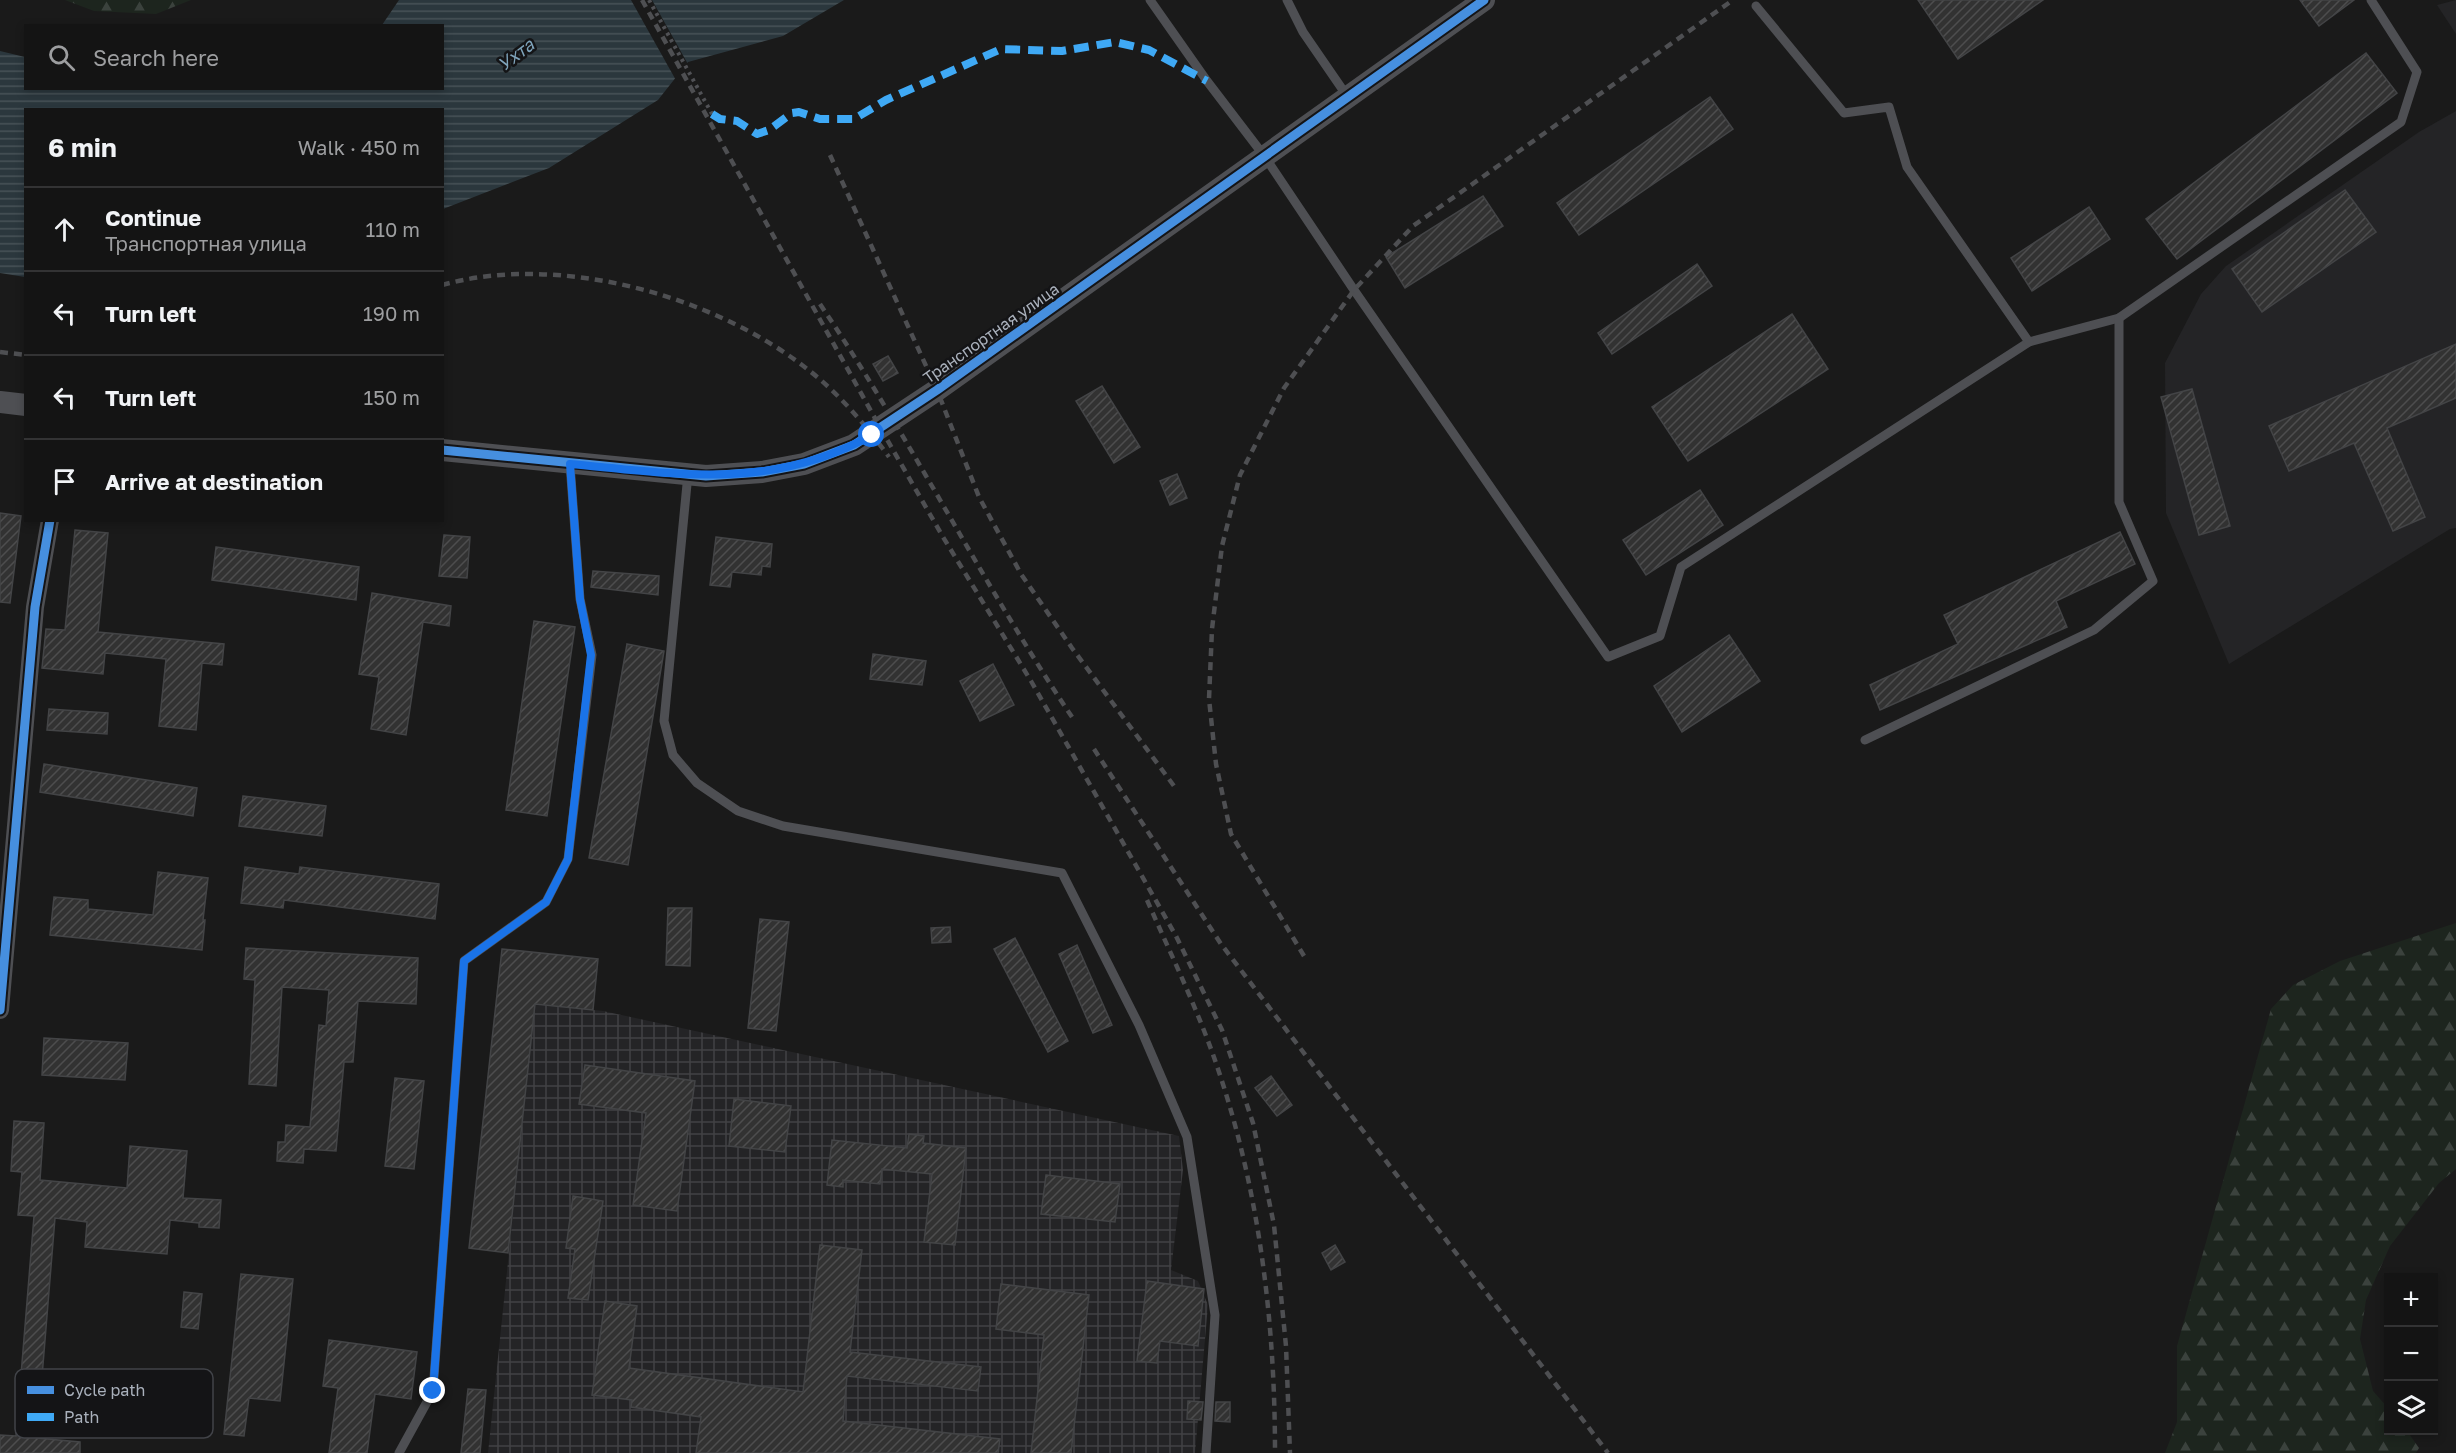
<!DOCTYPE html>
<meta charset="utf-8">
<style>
body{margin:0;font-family:"Golos Text",sans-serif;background:#1d1d1d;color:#f1f3f6}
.controls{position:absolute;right:18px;bottom:18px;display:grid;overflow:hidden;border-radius:0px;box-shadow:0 3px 9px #0003}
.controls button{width:54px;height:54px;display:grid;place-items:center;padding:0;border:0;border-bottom:2px solid #333334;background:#141414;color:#f1f3f6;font:30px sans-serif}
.stop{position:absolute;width:18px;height:18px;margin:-14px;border:4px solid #1a73e8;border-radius:50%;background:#fff}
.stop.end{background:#1a73e8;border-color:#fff;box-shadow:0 2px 6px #0008}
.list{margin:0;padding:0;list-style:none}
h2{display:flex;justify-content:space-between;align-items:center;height:78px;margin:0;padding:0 24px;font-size:26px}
h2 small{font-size:20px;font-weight:400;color:#9d9ea0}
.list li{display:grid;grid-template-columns:39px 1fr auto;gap:18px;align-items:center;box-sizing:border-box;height:84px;padding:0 24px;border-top:2px solid #333334}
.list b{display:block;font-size:22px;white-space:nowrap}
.list p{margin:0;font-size:20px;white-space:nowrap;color:#9d9ea0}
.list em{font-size:20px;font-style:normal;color:#9d9ea0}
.icon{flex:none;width:33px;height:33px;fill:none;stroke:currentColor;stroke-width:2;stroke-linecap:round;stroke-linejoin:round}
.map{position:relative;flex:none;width:2456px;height:1453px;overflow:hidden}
.search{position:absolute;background:#141414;box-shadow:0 3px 9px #0003;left:24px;top:24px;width:420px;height:66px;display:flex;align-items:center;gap:15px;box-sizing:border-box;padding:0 21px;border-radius:0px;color:#9d9ea0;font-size:22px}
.panel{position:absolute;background:#141414;box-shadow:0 3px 9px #0003;left:24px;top:108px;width:420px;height:414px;border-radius:0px}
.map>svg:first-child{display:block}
.built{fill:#242426}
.industrial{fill:url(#industrial-grid)}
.forest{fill:url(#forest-firs)}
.water{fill:url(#water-rules)}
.pier{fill:#1a1a1a}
.building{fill:url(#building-hatch);stroke:#434446;stroke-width:1.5}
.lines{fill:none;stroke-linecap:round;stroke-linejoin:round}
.path{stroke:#505155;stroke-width:4;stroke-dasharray:3 4.5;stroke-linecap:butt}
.service{stroke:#4e4f53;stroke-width:9}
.minor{stroke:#4e4f53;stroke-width:18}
.tertiary{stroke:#4e4f53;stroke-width:22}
.rail{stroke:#4e4f52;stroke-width:4.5;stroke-dasharray:8 6;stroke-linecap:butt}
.quiet{stroke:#3fa9f5;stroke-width:8;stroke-dasharray:15 8;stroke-linecap:butt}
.cycleway-casing{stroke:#141416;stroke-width:13}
.cycleway{stroke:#468fdf;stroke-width:9}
.route{stroke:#1a73e8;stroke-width:8}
.labels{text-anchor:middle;stroke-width:5;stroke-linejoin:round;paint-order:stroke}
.street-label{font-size:16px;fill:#aab1bc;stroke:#141416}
.water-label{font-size:18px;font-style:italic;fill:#7ea3ba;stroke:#141416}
.key{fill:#141416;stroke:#414348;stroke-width:1.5}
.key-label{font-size:16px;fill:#aab1bc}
</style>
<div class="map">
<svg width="2456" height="1453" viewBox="0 0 2456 1453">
<defs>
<pattern id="industrial-grid" width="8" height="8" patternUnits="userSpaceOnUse" patternTransform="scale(1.5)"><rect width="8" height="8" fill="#242426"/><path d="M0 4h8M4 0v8" fill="none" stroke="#414144"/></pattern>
<pattern id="forest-firs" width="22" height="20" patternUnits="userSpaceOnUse" patternTransform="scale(1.5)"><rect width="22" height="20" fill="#1d251e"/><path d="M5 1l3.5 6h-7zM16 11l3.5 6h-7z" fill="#3b423d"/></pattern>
<pattern id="water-rules" width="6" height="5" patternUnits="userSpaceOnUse" patternTransform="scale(1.5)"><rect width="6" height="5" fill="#2b373d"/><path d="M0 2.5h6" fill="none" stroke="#475257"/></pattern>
<pattern id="building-hatch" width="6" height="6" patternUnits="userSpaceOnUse" patternTransform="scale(1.5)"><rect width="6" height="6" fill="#323232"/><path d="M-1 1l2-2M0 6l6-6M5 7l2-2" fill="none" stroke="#4d4d4e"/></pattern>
</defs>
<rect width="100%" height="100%" fill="#1a1a1a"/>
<g class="built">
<path d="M2456,0V34L2437,5Z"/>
<path d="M2456,111V528L2450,529L2229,664L2166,513L2165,363L2201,294L2226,266L2419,132Z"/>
</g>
<path class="industrial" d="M535,1004L603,1011L1179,1136L1183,1170L1171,1270L1198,1281L1208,1305L1195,1453H488Z"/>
<g class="forest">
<path d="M65,0H191L156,14L94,11Z"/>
<path d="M2456,923V1169L2439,1183L2390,1246L2366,1300L2360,1339L2373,1391L2388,1408V1430L2407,1431L2419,1448L2416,1453H2165L2177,1422V1346L2271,1009L2293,985L2340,961Z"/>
</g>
<path class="water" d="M399,0H844L783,36L688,62L658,100L549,168L443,209L442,110H26L25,277L0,273V51L25,57L26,88H442V26L382,25Z"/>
<path class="pier" d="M631,0H652L689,66L677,82Z"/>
<g class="building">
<path d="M1918,0H2043L1958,59Z"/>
<path d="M2300,0H2354L2319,26Z"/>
<path d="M2366,53L2397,93L2177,259L2146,219Z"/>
<path d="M1710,97L1733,129L1579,235L1557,203Z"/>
<path d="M2345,190L2376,232L2262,312L2232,269Z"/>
<path d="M1483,196L1503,226L1405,288L1386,257Z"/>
<path d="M2089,207L2110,239L2032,291L2011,258Z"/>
<path d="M1697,264L1712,286L1612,354L1598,333Z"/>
<path d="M1792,314L1828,369L1688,461L1652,407Z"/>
<path d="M2456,344V398L2387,428L2425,517L2393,531L2354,443L2289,471L2269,426Z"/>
<path d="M888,356L898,373L883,381L873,364Z"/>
<path d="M1102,386L1140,447L1114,463L1076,401Z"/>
<path d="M2192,389L2230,526L2199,535L2161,397Z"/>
<path d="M1177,474L1187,498L1170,505L1160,481Z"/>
<path d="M1700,490L1723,525L1646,575L1623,540Z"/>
<path d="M0,513L21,516L10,603L0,602Z"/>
<path d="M75,530L108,533L98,632L224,644L222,665L202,663L196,730L159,726L166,659L105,653L103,674L42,668L46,629L65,630Z"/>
<path d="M2120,532L2135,564L2056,601L2067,627L1880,710L1870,685L1958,644L1944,615Z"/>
<path d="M444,535L470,537L467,578L439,576Z"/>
<path d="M716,537L772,544L770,567L762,566L761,575L732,572L730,587L710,585Z"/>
<path d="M216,547L359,567L356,600L212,580Z"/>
<path d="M593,571L659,576L658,595L591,587Z"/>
<path d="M372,593L451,606L449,626L423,622L406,735L371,729L379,677L359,674Z"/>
<path d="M534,621L575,627L547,816L506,810Z"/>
<path d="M1729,635L1760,681L1682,732L1654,686Z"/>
<path d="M627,644L664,651L628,865L589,858Z"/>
<path d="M873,654L926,661L922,685L870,679Z"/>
<path d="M993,664L1014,705L980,721L960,681Z"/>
<path d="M49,709L108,713L107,734L47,730Z"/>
<path d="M44,764L197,788L193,816L40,792Z"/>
<path d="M243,796L326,806L322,836L239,826Z"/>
<path d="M245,867L299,874L300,867L439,884L435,919L284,900L283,908L241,903Z"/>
<path d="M158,872L208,878L203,920H205L202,950L50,935L54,897L88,900V909L153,915Z"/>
<path d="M668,908H692L690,966L666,965Z"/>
<path d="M760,919L789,922L776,1031L748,1028Z"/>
<path d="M950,927L951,942L932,943L931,928Z"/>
<path d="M1015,938L1068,1041L1048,1052L994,949Z"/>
<path d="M1077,945L1112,1025L1093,1033L1059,954Z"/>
<path d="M246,948L418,958L416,1004L358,1001L353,1062H344L336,1151L304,1149L303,1163L277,1161L278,1142H285L286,1125L310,1127L319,1025L326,1026L329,990L282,987L276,1086L249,1084L255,980L244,979Z"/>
<path d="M502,949L598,959L593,1010L535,1004L508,1253L469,1248Z"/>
<path d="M44,1038L128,1043L125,1080L42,1075Z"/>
<path d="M585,1065L695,1081L677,1211L633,1205L646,1113L579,1104Z"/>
<path d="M1271,1076L1292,1105L1277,1116L1255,1088Z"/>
<path d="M395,1078L424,1081L414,1169L385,1166Z"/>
<path d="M734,1099L791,1106L785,1152L729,1146Z"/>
<path d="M14,1121L44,1123L40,1180L127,1188L130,1146L187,1151L183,1198L221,1200L219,1228L199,1227V1223L170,1220L167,1254L85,1247L87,1222L55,1218L37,1438L80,1442V1453H0V1435L16,1436L34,1216L18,1215L22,1172L11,1171Z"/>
<path d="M909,1134L924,1136L923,1143L966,1148L955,1245L924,1242L932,1174L882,1169L880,1184L843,1180V1187L827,1185L832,1140L907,1148Z"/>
<path d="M1046,1175L1120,1184L1115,1222L1041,1214Z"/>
<path d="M573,1196L603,1201L588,1300L568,1298L575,1249L566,1248Z"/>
<path d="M820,1245L862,1250L850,1352L981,1367L978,1391L847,1376L843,1421L1000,1439L998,1453H696L701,1417L631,1407L632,1400L592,1395L605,1301L637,1306L629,1368L803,1392Z"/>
<path d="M1335,1245L1345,1262L1331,1270L1322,1253Z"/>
<path d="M241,1274L293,1279L280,1401L249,1398L244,1436L224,1434Z"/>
<path d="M1147,1281L1204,1289L1198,1346L1160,1341L1157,1363L1137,1361Z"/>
<path d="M1001,1284L1089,1295L1071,1453H1031L1044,1335L996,1329Z"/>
<path d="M184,1292L202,1294L198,1329L181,1327Z"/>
<path d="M329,1340L417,1352L411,1399L375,1394L367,1453H329L338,1388L323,1386Z"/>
<path d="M468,1389L486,1390L480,1453H461Z"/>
<path d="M1188,1401L1203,1402L1201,1420L1187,1419Z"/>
<path d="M1216,1402H1230V1422L1215,1421Z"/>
</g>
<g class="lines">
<path class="path" d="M649,0L712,114"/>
<g class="service">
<path d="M1150,0L1207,81L1265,157L1354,290L1608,657L1660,636L1681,567L2029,342L2119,318L2401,122L2417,72L2371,0"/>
<path d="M1287,0L1303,32L1347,96"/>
<path d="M1756,6L1844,113L1889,107L1907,167L2029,342"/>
<path d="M688,474L664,721L673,755L697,783L738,811L783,826L1062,873L1139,1025L1187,1137L1215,1315L1206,1453"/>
<path d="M1865,740L2094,630L2153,581L2119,502V318"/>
<path d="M399,1453L433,1391L464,961L546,902L568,859L592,655L580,599L570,464"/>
</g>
<path class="minor" d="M0,1010L35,607L50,520"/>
<g class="tertiary">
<path d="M0,402L26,405"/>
<path d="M442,450L706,476L762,472L804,464L854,445L937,390L1484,0"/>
</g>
<g class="rail">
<path d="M642,0L881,429L943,537L1031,681L1176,936L1222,1030L1253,1123L1274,1225L1286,1346L1290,1453"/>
<path d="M830,155L937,390L979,497L1021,574L1072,648L1174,786"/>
<path d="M442,285C557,253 708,294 802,365C836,390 864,423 889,457"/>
<path d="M820,304C911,439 983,585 1074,720"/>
<path d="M0,352L26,355"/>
<path d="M1094,749L1221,944L1608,1453"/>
<path d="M1147,900C1172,957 1200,1014 1219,1072C1260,1195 1275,1324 1275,1453"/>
<path d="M1304,956L1231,834L1216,764L1209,699L1212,629L1222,546L1240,475L1284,388L1354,290L1413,226L1733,0"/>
</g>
<path class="quiet" d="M712,114L720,119L737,121L757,134L769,130L792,113L799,112L820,119H854L886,100L1001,49L1062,51L1115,42L1149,50L1207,81"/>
<defs>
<g id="cycleway">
<path d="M442,450L706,476L762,472L804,464L854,445L937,390L1484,0"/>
<path d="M0,1010L35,607L50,520"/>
</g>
</defs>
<use href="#cycleway" class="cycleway-casing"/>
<use href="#cycleway" class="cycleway"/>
</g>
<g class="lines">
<path class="route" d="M433,1391L464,961L546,902L568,859L591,655L580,599L570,464C678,474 771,491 872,435"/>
</g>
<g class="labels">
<g class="street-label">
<text transform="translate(991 333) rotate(-35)" y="6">Транспортная улица</text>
</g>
<g class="water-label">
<text transform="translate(516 55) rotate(-37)" y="6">Ухта</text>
</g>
</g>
<rect x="15" y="1369" width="198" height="69" rx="9" class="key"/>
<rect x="27" y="1386" width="27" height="8" fill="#468fdf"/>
<rect x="27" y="1413" width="27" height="8" fill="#3fa9f5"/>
<g class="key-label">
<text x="64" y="1396">Cycle path</text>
<text x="64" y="1423">Path</text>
</g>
</svg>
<div class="controls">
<button>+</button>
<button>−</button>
<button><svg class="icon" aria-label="layers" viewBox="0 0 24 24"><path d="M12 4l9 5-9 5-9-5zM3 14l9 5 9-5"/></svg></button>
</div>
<div class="stop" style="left:872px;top:435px"></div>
<div class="stop end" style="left:433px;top:1391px"></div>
<div class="search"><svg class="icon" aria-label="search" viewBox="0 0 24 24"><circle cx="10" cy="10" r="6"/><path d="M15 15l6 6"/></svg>Search here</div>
<section class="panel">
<h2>6 min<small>Walk · 450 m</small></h2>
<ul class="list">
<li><svg class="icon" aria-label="ahead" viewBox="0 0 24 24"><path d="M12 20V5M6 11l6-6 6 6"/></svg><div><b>Continue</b><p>Транспортная улица</p></div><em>110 m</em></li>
<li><svg class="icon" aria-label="left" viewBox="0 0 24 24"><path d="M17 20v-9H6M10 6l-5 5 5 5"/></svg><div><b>Turn left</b></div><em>190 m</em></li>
<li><svg class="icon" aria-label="left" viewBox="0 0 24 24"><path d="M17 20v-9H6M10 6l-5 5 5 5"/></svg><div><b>Turn left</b></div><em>150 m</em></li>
<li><svg class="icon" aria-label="arrive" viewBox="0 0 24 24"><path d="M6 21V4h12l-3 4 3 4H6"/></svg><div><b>Arrive at destination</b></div></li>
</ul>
</section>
</div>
